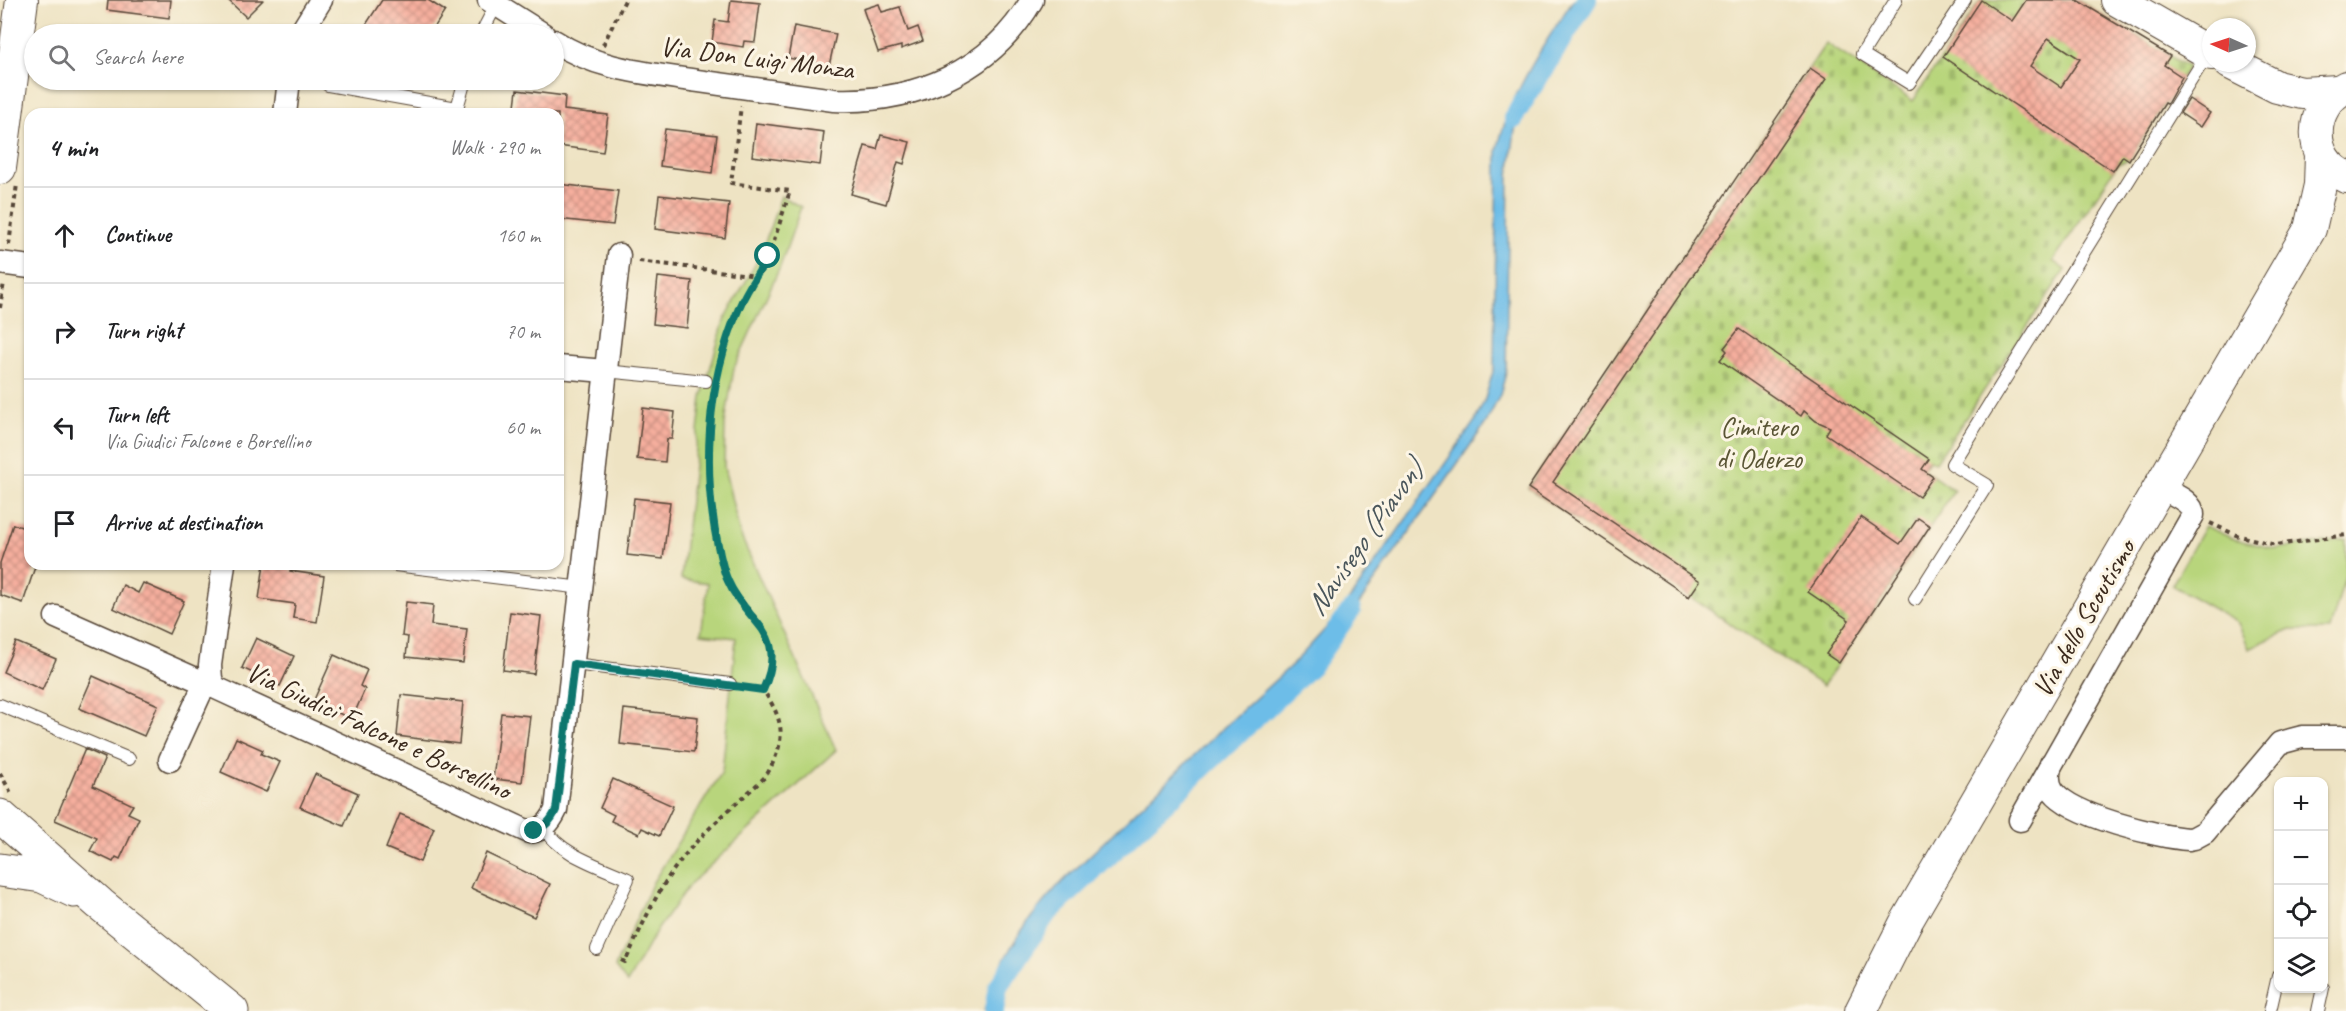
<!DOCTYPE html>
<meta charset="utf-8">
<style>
body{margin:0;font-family:Caveat,sans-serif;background:#f2f2f2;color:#202124}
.controls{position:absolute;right:18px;bottom:18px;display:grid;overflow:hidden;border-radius:12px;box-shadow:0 2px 4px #0004}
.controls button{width:54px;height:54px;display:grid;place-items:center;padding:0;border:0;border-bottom:2px solid #e0e0e0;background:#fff;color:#202124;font:30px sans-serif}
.compass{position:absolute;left:2202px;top:18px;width:54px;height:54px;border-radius:50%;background:#fff;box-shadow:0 2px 4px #0004;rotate:273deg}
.stop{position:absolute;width:18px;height:18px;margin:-14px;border:4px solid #0f766e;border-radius:50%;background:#fff}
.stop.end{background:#0f766e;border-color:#fff;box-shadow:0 2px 6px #0008}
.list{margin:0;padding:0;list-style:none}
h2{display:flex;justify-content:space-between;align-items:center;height:78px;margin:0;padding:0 24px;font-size:26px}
h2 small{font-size:20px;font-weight:400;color:#757577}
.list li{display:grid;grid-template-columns:39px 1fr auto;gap:18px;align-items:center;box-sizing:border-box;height:96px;padding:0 24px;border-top:2px solid #e0e0e0}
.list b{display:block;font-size:22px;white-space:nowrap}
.list p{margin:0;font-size:20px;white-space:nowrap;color:#757577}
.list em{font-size:20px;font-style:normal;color:#757577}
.icon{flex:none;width:33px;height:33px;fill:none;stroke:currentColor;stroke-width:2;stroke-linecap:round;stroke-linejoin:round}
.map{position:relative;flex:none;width:2346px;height:1011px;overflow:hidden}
.search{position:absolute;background:#fff;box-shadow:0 2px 4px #0004;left:24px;top:24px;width:540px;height:66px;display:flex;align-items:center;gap:15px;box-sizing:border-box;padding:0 21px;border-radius:33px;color:#757577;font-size:22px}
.panel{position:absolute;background:#fff;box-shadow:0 2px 4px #0004;left:24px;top:108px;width:540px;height:462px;border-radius:18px}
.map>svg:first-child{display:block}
.green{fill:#b8d57b;stroke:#7a804c;stroke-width:1.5}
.cemetery{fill:url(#cemetery-stones);stroke:#7a804c;stroke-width:1.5}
.water{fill:#6dbde8;stroke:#547483;stroke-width:1.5}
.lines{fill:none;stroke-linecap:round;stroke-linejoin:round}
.canal{stroke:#6dbde8;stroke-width:20}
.building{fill:url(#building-cross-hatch);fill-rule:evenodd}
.lane-casing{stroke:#564637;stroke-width:14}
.street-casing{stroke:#564637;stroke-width:25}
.secondary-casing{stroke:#564637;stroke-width:34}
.primary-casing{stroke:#564637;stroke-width:35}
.path{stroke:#564637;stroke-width:4;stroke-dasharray:4.5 4.5;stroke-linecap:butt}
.lane{stroke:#fff;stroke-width:12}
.street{stroke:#fff;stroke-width:22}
.secondary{stroke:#fff;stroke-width:32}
.primary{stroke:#fff;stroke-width:33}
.route{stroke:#0f766e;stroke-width:8}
.labels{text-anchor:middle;stroke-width:6;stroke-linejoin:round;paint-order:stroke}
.street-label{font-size:28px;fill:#3b2a1e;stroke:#fcf5e5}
.park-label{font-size:28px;fill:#5a5535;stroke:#fcf5e5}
.water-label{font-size:30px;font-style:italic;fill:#4a565b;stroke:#fcf5e5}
</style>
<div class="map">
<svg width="2346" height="1011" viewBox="0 0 2346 1011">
<defs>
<pattern id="cemetery-stones" width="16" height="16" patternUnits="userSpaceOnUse" patternTransform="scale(1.5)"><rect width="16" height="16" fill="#b8d57b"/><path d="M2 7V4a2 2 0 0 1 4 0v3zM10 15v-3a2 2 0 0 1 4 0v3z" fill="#9fb76a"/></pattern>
<pattern id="building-cross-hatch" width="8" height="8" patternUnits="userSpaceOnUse" patternTransform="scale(1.5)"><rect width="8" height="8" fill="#f6af9e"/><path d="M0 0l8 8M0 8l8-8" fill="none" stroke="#c88f80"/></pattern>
</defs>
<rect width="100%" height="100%" fill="#fcf5e5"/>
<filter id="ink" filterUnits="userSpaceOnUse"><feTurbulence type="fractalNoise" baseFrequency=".0167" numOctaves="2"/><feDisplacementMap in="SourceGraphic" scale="12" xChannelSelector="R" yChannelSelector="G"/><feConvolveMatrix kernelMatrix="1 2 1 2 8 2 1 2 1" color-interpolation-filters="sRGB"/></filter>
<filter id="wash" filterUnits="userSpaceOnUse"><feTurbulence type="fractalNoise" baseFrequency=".008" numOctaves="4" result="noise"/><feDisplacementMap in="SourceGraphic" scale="24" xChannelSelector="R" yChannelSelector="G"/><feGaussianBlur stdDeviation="1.35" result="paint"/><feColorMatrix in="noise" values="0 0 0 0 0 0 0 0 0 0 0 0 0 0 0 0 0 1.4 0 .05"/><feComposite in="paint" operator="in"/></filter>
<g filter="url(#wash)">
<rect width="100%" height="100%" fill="#eee3c3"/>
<g class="green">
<path d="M781,196L801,207L780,267L734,368L725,423L724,467L740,534L836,750L690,884L655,933L627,983L615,967L653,882L722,772L736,638L701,634L708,583L681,579L702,397L724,321L761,254Z"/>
<path d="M2205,526L2234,539L2276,549L2346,539V573L2330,630H2290L2249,648L2238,623L2172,585Z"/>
</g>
<path class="cemetery" d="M1981,0H2077L2188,67L2129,160L2118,164L2053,261L2065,270L1936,462L1929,460L1923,469L1954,491L1823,686L1528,488L1826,43L1913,101Z"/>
<path class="water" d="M1573,0H1591L1531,86L1520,110L1515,130L1509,176L1506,373L1500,395L1486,423L1354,611L1284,688L1041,917C1023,947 1002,975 996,1011H984C999,961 1021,926 1056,888L1211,739L1295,662L1340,613L1475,421L1485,399L1494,368L1497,151C1509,95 1542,47 1573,0Z"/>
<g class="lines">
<g class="canal">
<path d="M1514,119L1515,115L1587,0"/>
<path d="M994,1011L998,987L1046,915L1313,664L1351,610"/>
</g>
</g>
<g id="blocks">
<g class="building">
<path d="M108,0H171L169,18L107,10Z"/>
<path d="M228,0H263L246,17Z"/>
<path d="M382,0H428L445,11L430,34H378L365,26Z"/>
<path d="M731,0L760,3L755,42L744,41L743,47L712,42L715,20L728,22Z"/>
<path d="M1981,0L2012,21L2026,0H2077L2170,56L2164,65L2182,77L2167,104L2165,103L2129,160L2123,156L2113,171L1943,57ZM2048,38L2080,59L2061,87L2030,66Z"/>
<path d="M879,4L882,12L900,7L908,31L918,27L923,41L901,49V46L878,52L863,9Z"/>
<path d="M794,26L836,34L829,66L788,58Z"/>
<path d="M1810,68L1826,79L1553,482L1700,581L1689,597L1528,488Z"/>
<path d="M517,90L565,96L564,110L608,115L603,152L558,146V114H514Z"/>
<path d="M2189,99L2210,113L2201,127L2180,113Z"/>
<path d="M756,123L824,132L820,165L752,156Z"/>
<path d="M665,129L717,135L712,173L660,166Z"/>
<path d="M881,135L910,142L904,164L898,162L886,204L851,194L865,146L877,149Z"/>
<path d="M558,184L618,191L613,225L558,219Z"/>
<path d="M659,195L729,203L725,238L655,229Z"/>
<path d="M658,277L692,281L687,328L653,324Z"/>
<path d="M1739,329L1929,459L1922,469L1933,477L1919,497L1826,434L1830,427L1816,421L1804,411L1801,416L1720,360L1727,351L1724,348Z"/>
<path d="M643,408L675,412L672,439H667L665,462L637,459Z"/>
<path d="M634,498L670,502L663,559L627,555Z"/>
<path d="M1861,517L1900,544L1918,518L1930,526L1839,663L1826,654L1849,620L1808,592Z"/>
<path d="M13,524L30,530V564H36L23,603L0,595V563Z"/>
<path d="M264,564H291L290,571L324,576L317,622L293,618L295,604L259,599Z"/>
<path d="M143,583L184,601L169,634L113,608L123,585L138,593Z"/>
<path d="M406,602L433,605L431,625L467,629L463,663L406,657L408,637L402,636Z"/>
<path d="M510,612L541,616L534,674L503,670Z"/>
<path d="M256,638L294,656L280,686L242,668Z"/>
<path d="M16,642L56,659L42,690L3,672Z"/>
<path d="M334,655L367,670L360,686L365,689L352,719L313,702Z"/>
<path d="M93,676L158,705L144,736L79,708Z"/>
<path d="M401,695L463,702L459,744L397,736Z"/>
<path d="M624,709L698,717L694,752L620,744Z"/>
<path d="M501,713L530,716L522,782L493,779Z"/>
<path d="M236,738L263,750L261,754L280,762L266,792L221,772Z"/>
<path d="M85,749L105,758L93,786L133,805L128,813L139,818L120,859L116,857L113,862L90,851L97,838L55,820Z"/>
<path d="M315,774L358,793L344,826L300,807Z"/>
<path d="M613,779L673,806L659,836L642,828L639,834L611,821L614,815L600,808Z"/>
<path d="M400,814L434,828L420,862L386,848Z"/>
<path d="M486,853L550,884L534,917L471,888Z"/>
</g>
</g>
</g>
<g filter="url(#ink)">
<use href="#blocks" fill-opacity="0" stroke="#564637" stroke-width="1.5"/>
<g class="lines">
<defs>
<g id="lane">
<path d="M1896,0L1862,54L1909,83L1965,0"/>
<path d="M481,34L496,5"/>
<path d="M328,85L457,108L465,80"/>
<path d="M605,371L706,381"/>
<path d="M395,565L582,588"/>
<path d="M1915,599L1987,485L1952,464L2208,53"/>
<path d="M574,664L730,684"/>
<path d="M0,705L129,759"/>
<path d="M544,827C558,854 602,867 628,879L597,949"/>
<path d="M2270,1011L2278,976"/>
<path d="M2318,1011L2323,988"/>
</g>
<g id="street">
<path d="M489,0L543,34"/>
<path d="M300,34L321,0"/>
<path d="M554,41C598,70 646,73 698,81C743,87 789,94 834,100C914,103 991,72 1032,0"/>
<path d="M285,114L289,80"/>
<path d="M0,263L30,267"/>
<path d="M558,367L605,371"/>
<path d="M56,617L198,680H211L216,688L529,832C543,830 550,823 556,810L619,255"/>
<path d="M170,760L200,694L211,680L210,665L224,564"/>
<path d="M2051,764C2048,773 2047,782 2053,791C2072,816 2158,837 2189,839L2194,838L2205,832L2280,743L2302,737H2346"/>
<path d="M2020,820L2193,515C2193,500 2171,494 2159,487"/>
</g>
<g id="secondary">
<path d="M2117,0L2211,54"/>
<path d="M2230,63L2277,87L2302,93L2338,91"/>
<path d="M2346,87C2308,105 2306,160 2346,177"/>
<path d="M0,168L22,0"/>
<path d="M1861,1011L1905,924L2310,229L2320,185L2321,154"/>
</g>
<g id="primary">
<path d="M0,816L100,904L232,1011"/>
<path d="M0,870L42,876L74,891"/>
</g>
</defs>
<use href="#lane" class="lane-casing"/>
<use href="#street" class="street-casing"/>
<use href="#secondary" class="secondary-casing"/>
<use href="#primary" class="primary-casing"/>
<g class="path">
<path d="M603,45L625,0"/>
<path d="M9,245L17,184"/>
<path d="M639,261L757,276"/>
<path d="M0,308L4,282"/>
<path d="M718,373L725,347L740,306L769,256L790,191L731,183L741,106"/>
<path d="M714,392C704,438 710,537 727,580C731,588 737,596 743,603C767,633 780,651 763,690L743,688"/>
<path d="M2210,523L2236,535L2276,545L2346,535"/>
<path d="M0,773L11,793"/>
<path d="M621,960L625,962C641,929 655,893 678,864C702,831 737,804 766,776C786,741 786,723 763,690"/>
</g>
<use href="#lane" class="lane"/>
<use href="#street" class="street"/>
<use href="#secondary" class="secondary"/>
<use href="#primary" class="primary"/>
</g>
</g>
<g class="lines" filter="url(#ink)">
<path class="route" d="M534,831C546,826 551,821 556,810L574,664L763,690C790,631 747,625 728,581C724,573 722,563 720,555C701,474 706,384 739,308C746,290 759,273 768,256"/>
</g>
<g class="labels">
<g class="street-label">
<text transform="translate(757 57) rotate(7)" y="10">Via Don Luigi Monza</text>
<text transform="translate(2083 618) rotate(-60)" y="10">Via dello Scoutismo</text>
<text transform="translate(379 730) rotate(25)" y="10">Via Giudici Falcone e Borsellino</text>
</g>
<g class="park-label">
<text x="1759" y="436">Cimitero<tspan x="1759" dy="32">di Oderzo</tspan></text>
</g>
<g class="water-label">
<text transform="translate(1364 538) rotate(-55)" y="10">Navisego (Piavon)</text>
</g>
</g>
</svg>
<div class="controls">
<button>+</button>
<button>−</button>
<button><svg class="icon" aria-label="locate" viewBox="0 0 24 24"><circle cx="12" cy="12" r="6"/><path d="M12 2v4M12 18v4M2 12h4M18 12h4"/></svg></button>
<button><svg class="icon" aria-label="layers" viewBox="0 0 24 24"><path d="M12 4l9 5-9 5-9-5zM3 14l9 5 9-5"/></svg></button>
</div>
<svg class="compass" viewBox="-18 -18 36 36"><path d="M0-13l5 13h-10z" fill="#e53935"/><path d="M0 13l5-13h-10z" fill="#757577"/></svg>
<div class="stop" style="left:768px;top:256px"></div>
<div class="stop end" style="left:534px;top:831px"></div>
<div class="search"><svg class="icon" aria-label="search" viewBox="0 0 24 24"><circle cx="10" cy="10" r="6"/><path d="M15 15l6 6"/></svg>Search here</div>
<section class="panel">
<h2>4 min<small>Walk · 290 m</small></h2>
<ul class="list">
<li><svg class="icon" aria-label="ahead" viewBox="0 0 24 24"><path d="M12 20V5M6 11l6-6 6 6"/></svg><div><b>Continue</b></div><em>160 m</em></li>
<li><svg class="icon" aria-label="right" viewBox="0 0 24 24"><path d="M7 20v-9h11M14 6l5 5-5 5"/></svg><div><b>Turn right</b></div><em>70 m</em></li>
<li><svg class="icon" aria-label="left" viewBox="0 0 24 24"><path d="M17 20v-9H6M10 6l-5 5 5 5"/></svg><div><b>Turn left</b><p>Via Giudici Falcone e Borsellino</p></div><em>60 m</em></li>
<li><svg class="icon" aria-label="arrive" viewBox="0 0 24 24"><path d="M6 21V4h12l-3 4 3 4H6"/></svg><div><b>Arrive at destination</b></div></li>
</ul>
</section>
</div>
